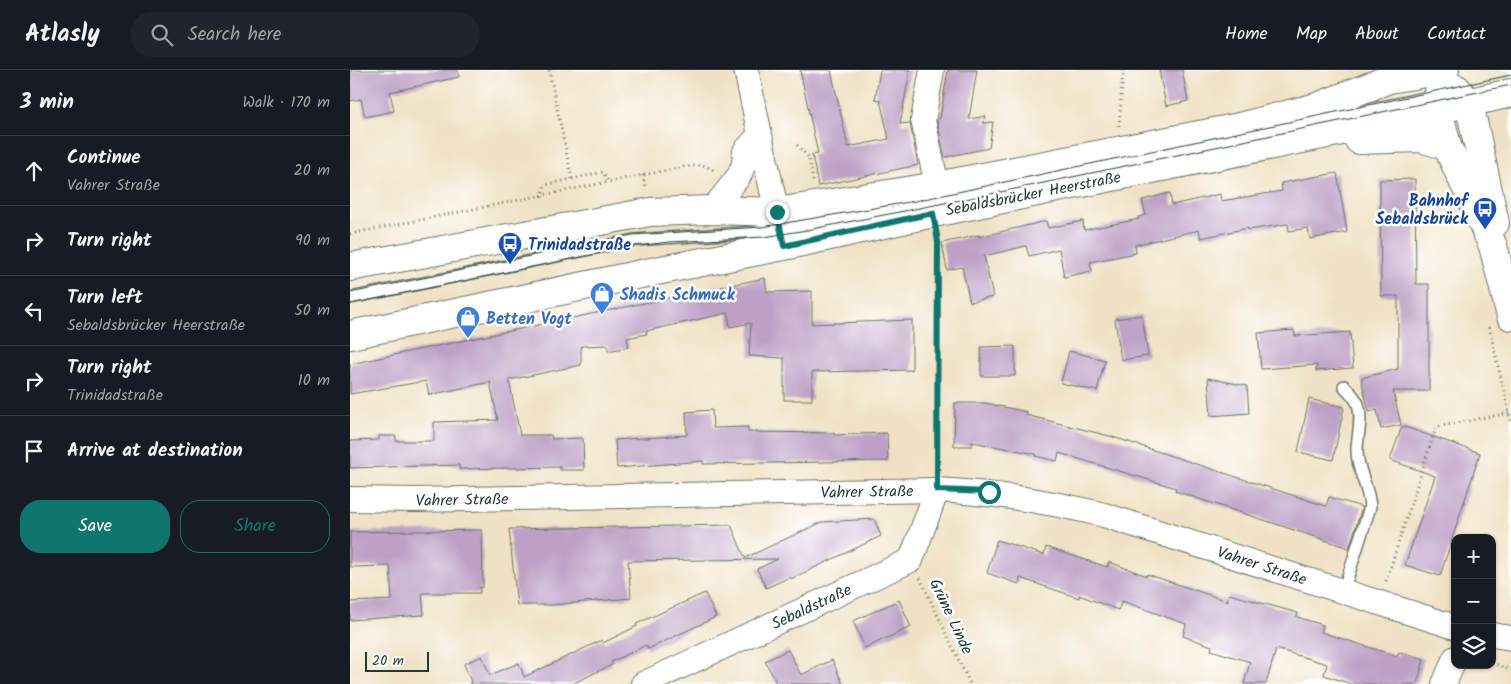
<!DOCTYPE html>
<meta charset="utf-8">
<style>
body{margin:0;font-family:Kalam,sans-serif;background:#20242c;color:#f1f3f6}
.controls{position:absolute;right:15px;bottom:15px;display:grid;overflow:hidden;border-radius:10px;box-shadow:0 1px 4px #0004}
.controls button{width:45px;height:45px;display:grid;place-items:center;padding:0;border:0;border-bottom:1px solid #363941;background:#171b24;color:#f1f3f6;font:25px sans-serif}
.scale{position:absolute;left:15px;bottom:12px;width:64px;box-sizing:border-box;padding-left:5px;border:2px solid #1f3d34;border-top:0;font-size:14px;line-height:18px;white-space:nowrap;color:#1f3d34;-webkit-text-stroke:4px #fff;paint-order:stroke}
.stop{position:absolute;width:15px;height:15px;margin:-11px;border:4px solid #0f766e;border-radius:50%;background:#fff}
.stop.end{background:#0f766e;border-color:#fff;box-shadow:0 1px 5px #0008}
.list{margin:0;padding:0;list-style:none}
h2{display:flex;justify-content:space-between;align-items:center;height:65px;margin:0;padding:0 20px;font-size:21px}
h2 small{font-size:16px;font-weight:400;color:#9ea1a6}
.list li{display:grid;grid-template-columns:32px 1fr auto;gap:15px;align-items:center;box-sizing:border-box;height:70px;padding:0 20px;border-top:1px solid #363941}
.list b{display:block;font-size:19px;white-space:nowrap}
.list p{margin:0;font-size:16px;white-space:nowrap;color:#9ea1a6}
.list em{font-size:16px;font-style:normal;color:#9ea1a6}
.actions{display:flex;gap:10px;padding:15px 20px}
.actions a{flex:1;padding:11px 0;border:1px solid #0f766e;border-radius:20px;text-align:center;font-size:18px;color:#0f766e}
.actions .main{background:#0f766e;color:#fff}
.icon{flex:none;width:28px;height:28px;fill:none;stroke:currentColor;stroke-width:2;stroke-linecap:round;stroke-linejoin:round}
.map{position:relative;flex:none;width:1161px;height:614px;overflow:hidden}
header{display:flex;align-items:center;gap:30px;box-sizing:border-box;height:70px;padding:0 25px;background:#171b24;border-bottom:1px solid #363941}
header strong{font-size:24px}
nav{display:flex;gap:28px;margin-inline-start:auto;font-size:18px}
.search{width:350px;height:45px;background:#20242c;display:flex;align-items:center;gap:12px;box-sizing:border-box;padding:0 18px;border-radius:28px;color:#9ea1a6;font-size:19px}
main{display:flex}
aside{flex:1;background:#171b24}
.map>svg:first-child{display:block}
.building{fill:#bea0c6}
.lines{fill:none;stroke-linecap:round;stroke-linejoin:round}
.lane-casing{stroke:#687666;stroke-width:14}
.street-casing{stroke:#687666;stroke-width:26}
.secondary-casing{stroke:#687666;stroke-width:30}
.path{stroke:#687666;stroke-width:3;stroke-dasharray:1 4;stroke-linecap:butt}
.lane{stroke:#fff;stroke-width:11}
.street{stroke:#fff;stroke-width:24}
.secondary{stroke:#fff;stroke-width:28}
.tram{stroke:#1f3d34;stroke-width:1}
.route{stroke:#0f766e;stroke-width:6}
.labels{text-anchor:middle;stroke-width:5;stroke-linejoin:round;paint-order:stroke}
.street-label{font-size:16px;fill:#1f3d34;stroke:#fff}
.transit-label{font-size:16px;font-weight:bold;fill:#164399;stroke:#fff;text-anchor:end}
.shop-label{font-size:16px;font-weight:bold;fill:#366cbe;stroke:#fff;text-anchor:start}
</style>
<header>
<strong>Atlasly</strong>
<div class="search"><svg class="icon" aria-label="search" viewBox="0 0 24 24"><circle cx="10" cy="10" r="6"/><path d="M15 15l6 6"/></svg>Search here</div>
<nav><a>Home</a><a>Map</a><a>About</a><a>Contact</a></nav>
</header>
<main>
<aside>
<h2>3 min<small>Walk · 170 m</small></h2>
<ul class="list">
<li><svg class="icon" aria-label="ahead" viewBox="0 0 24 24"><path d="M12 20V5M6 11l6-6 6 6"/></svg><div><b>Continue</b><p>Vahrer Straße</p></div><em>20 m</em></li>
<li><svg class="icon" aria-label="right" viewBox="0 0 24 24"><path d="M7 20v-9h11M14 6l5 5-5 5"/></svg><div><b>Turn right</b></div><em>90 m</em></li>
<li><svg class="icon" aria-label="left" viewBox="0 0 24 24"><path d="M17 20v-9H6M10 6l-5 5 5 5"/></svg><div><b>Turn left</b><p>Sebaldsbrücker Heerstraße</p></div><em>50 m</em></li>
<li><svg class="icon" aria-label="right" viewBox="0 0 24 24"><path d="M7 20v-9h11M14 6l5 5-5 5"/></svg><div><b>Turn right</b><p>Trinidadstraße</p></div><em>10 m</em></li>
<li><svg class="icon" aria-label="arrive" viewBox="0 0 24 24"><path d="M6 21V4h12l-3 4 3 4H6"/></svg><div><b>Arrive at destination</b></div></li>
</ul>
<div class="actions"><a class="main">Save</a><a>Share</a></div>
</aside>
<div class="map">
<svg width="1161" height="614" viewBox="0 0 1161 614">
<rect width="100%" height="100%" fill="#fff"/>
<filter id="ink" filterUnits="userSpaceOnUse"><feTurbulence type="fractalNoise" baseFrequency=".02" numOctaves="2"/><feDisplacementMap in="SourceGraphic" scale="10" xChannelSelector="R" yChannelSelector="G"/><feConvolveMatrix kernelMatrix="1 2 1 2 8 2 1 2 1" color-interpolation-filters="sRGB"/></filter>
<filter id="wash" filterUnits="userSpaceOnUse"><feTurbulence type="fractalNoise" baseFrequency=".0096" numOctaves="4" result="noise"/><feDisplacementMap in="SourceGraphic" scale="20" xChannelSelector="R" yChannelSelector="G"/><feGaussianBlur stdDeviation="1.12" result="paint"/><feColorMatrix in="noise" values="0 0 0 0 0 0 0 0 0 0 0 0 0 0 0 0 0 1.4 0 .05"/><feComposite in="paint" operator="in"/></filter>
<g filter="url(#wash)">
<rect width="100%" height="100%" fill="#f0e1c4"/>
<g id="blocks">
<g class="building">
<path d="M0,0H108L109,7L40,22L44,41L15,47L11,29L0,31Z"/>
<path d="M450,0H481L498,77L539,69L530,30L525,29L530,0H560L550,54L560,53L568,95L468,116L462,85L468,84Z"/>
<path d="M598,0H627L619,49L636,46L633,53L643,52L639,78L595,87L587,50L590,48Z"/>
<path d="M809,0H832L838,31L816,36Z"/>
<path d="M987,103L997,162L960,169L958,158L939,161L938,154L898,160V158L851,168L849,160L785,175L786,183L740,192L742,201L714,207L709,179L679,186L676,176L634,186L643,227L620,232L612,197L597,200L592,173L629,165V167L696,151L698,158L733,151L734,160L789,149L788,147L796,145L792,130L820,123L822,135L870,124L871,131L932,121L931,113Z"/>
<path d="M1065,109L1066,214H1079V321H1043L1051,355L1031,359L1027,340L1019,342L1011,308L1048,299V226H1031L1030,110Z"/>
<path d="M415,208L417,222L462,221V254L562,250V300L462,302V330H434V288L399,286L401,253L380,257L378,243L296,261L297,264L277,268L279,277L258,281V275L231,276V295L159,310L170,365H201L202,369L233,368L234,400H210V397L109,399V395L0,398V371L29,370V366H46V371H84V352L148,350L140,312L79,325L76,311L0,324V294Z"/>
<path d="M792,245L798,286L771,290L765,249Z"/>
<path d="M944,260L945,266L1000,262L1003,298L966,301L967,295L911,299L908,263Z"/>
<path d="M665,276V306H631V277Z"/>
<path d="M719,281L755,290L747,321L711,313Z"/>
<path d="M858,308L897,316L899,343L861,346Z"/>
<path d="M959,329L994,337L983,390L948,382Z"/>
<path d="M605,333H635L677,342L676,345L763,367L976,436L979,427L1012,437L999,478L825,421L826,418L709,383L707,391L685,386L686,384L622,372V376H604Z"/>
<path d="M362,340L363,358L398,357V362L484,363V365L537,363L538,391L353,394V391L267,398L265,370L337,365L336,342Z"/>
<path d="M1052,356L1130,383L1090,506L1055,495L1085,406L1040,390Z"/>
<path d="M524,449L531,466L441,509L440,507L416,518L407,499L428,489L278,491L281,528L201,535H167L159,459L381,455L395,488L472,452Z"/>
<path d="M132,460L133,517H130V523H72L74,545L0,550V532L42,530L40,496L0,497V462Z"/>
<path d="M647,470L694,485L696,477L757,497L759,492L797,506V504L877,531L879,524L948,543L947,547L973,555L971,562L1047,586L1049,582L1074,589L1067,614H1001L974,605L977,594L926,579L916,614H894L900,592L861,580L862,576L833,566L836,554L772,531L768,540L729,525V528L670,508L669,514L637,503Z"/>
<path d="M355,523L366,547L298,579L296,575L261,592L263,594L222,614H119L121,612L114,594L132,586L140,605L169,593L174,607L252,570L253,573L287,556L286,554Z"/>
<path d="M549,530L561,557L515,578L503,551Z"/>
<path d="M438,580L451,605L482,590L493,614H427L415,591Z"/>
</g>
</g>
</g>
<g filter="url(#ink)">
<use href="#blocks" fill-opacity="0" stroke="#687666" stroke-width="1"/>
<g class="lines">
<defs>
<g id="lane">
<path d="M957,53L1088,25"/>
<path d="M0,228L284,170L406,162L535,140"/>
<path d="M993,522L1020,437C1019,417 1007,401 1007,381C1007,365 1013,349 1008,334C1005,327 999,321 994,316"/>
</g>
<g id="street">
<path d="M396,0L434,176"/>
<path d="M582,0L573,50L587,116"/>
<path d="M362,140L389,106L394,94L395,81L409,66"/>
<path d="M0,429L65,430L587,420C645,423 698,431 754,445L1105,557"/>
<path d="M1142,565L1161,568"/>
<path d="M293,614L561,490L587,420"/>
<path d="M1094,614L1105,588"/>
</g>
<g id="secondary">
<path d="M1107,19L1119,33L1145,153"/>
<path d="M1089,22L1088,40L1097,76L1143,176L1161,246"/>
<path d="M1009,70L1071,68L1097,76"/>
<path d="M0,197L300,142L362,140L427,142L587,116L885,58L967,37L1039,9L1095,0"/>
<path d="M0,265L301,202L434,176L583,143L992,61L1161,23"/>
</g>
</defs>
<use href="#lane" class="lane-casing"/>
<use href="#street" class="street-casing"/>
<use href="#secondary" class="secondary-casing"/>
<g class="path">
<path d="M199,0L222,109"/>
<path d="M769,56L773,0"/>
<path d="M447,75L459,88L463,111"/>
<path d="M293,105L296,119"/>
<path d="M192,127L195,115L253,102L259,113"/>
<path d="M0,164L333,97L353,95L366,101"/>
<path d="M587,166V399"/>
<path d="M1139,257L1161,351"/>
<path d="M570,508L620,614"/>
<path d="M1036,511L1086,357L1159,343"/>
<path d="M1142,593L1161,600"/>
</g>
<use href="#lane" class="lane"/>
<use href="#street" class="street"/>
<use href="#secondary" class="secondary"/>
<g class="tram">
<path d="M0,223L282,165L412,157L565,131L1161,5"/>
<path d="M0,234L286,176L319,172L414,167L457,160L646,123L1161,15"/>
</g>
</g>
</g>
<g class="lines" filter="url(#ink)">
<path class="route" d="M427,142L434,176L583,143L588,172L587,420L639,422"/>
</g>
<defs>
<symbol id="bus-pin" viewBox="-11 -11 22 30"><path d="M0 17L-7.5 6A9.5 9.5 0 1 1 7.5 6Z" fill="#1a4fb4" stroke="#fff"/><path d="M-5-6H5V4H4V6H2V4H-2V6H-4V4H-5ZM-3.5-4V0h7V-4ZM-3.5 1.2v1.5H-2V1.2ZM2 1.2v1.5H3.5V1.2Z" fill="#fff"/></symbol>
<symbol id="shop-pin" viewBox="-11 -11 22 30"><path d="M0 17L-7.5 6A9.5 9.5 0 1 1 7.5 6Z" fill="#3f7fe0" stroke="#fff"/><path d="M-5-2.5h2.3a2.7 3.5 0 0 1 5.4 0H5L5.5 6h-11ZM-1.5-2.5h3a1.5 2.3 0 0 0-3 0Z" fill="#fff"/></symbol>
</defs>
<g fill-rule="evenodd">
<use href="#bus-pin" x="1121" y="125" width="28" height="38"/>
<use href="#bus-pin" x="146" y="160" width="28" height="38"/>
<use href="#shop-pin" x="238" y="210" width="28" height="38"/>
<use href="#shop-pin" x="104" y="234" width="28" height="38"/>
</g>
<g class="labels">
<g class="street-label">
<text transform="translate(683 123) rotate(-11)" y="6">Sebaldsbrücker Heerstraße</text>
<text transform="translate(517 421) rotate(-1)" y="6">Vahrer Straße</text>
<text transform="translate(112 429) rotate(-1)" y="6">Vahrer Straße</text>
<text transform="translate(912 495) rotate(18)" y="6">Vahrer Straße</text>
<text transform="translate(461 536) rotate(-25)" y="6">Sebaldstraße</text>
<text transform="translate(602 546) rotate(65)" y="6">Grüne Linde</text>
</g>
<g class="transit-label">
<text x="1118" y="136">Bahnhof<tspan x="1118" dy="18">Sebaldsbrück</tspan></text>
<text x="178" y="180" text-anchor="start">Trinidadstraße</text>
</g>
<g class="shop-label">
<text x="270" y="230">Shadis Schmuck</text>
<text x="136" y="254">Betten Vogt</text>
</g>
</g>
</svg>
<div class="controls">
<button>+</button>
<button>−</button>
<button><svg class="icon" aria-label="layers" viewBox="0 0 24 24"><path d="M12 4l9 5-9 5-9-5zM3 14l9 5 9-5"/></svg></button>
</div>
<div class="scale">20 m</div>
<div class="stop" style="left:639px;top:422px"></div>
<div class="stop end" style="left:427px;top:142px"></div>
</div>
</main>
